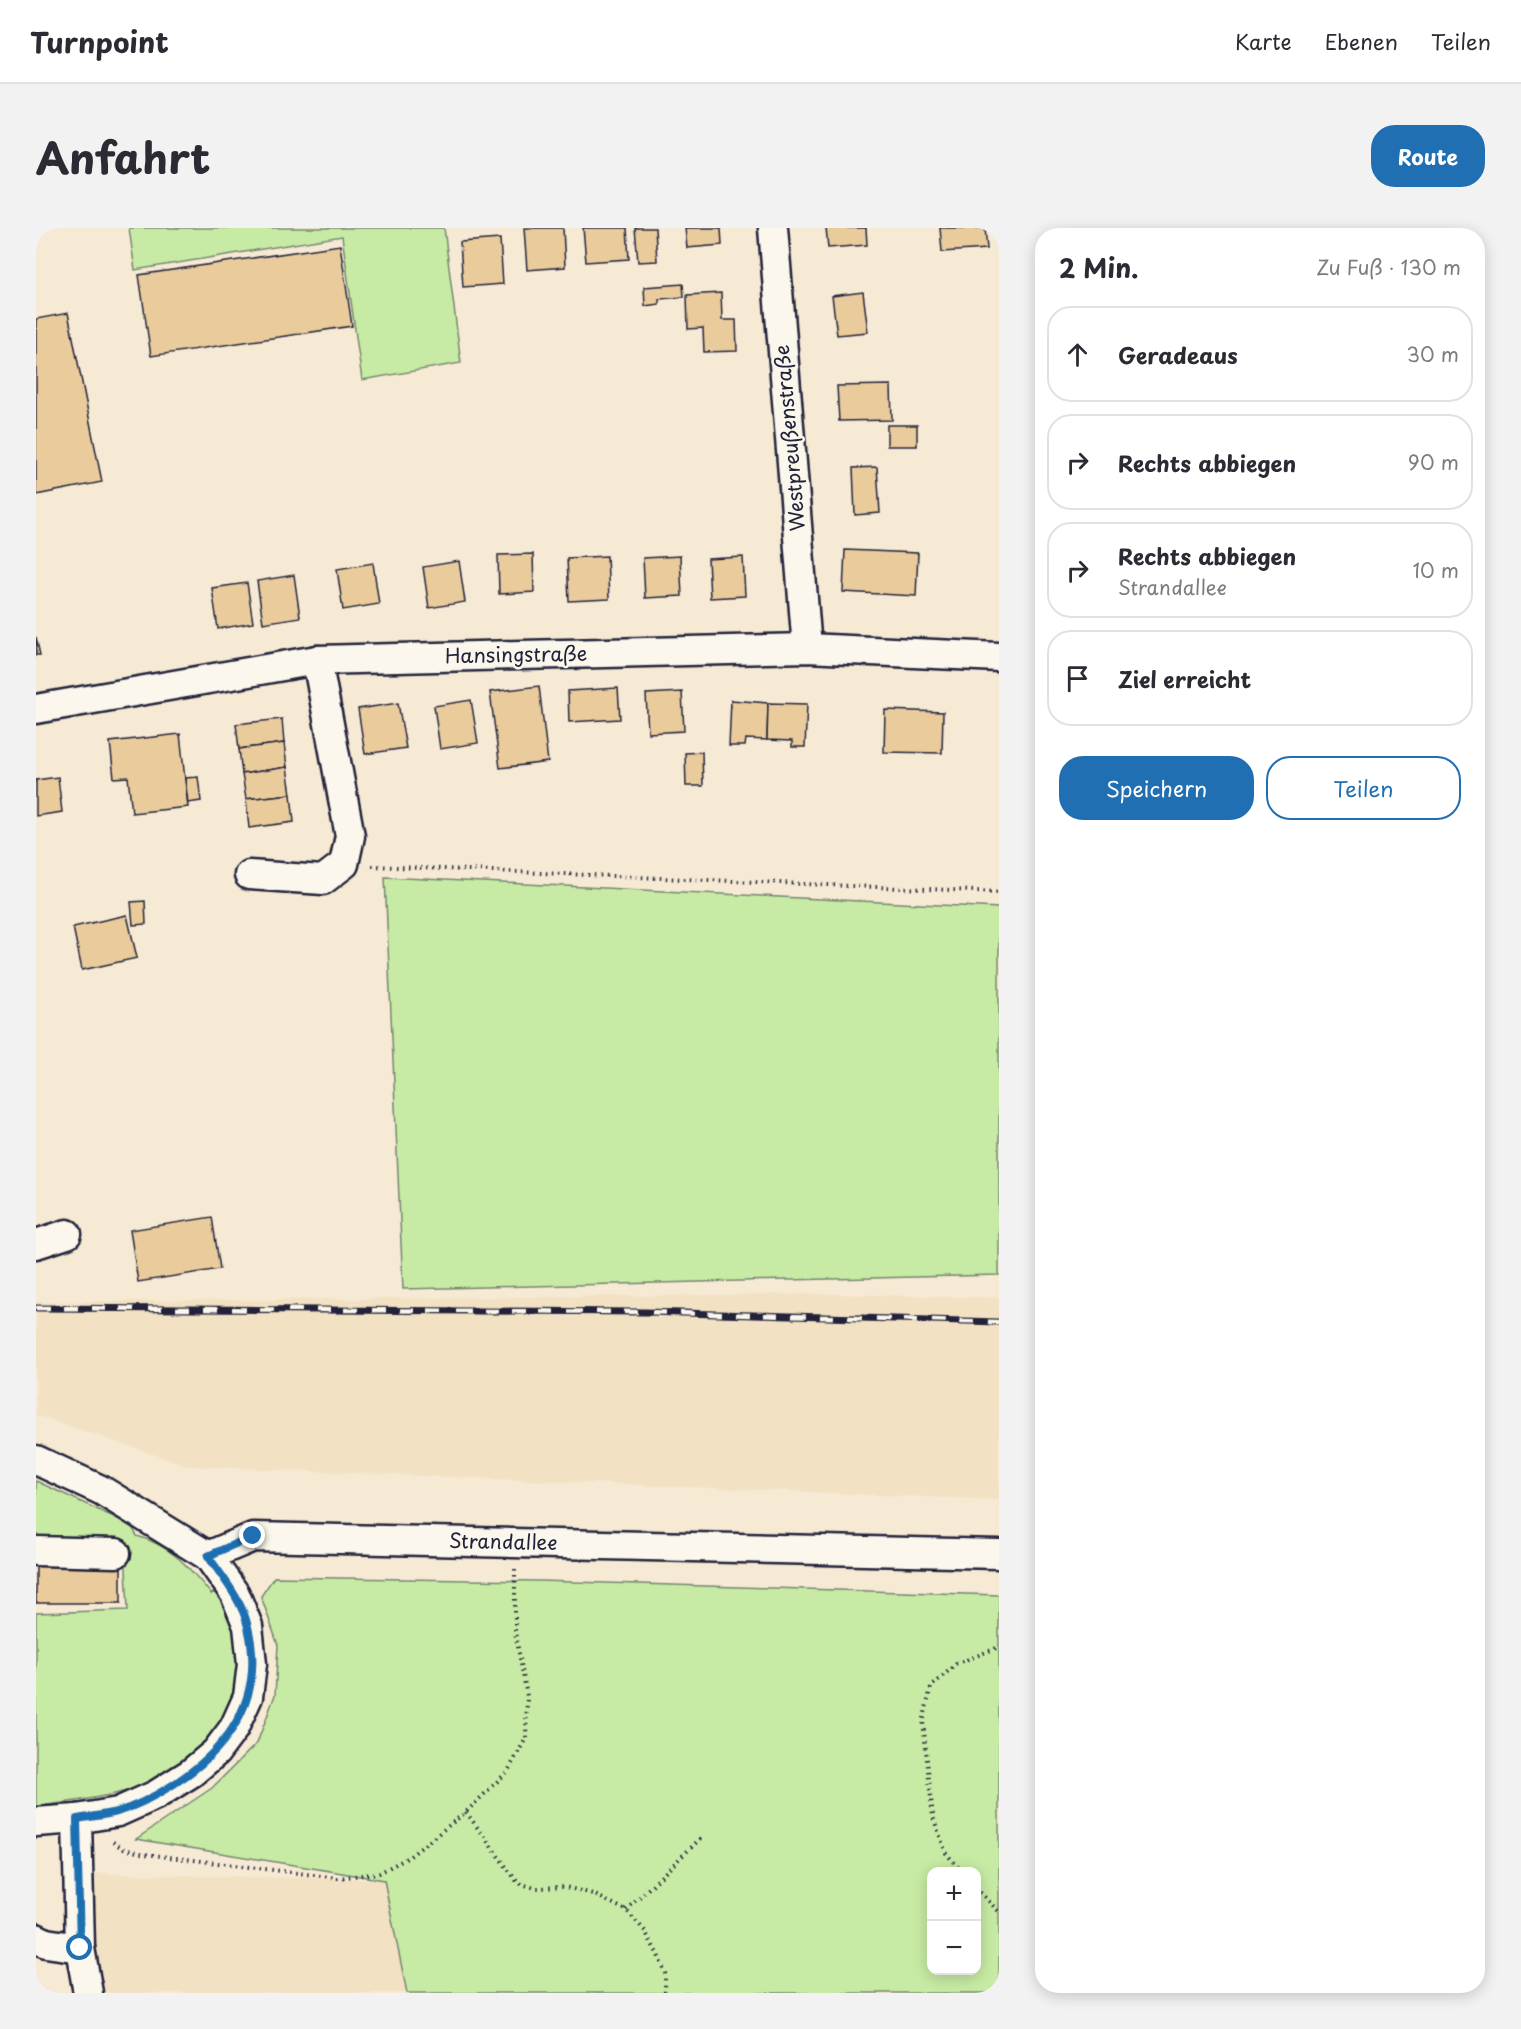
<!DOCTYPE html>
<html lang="de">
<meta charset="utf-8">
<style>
body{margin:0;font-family:"Playpen Sans",sans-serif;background:#f2f2f3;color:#2b2b33}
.controls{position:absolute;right:18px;bottom:18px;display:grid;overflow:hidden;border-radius:12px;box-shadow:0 3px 15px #0003}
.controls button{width:54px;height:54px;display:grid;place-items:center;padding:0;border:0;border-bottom:2px solid #e1e1e2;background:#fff;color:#2b2b33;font:30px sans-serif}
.stop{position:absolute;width:18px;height:18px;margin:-14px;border:4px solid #1f6fb2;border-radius:50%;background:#fff}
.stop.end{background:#1f6fb2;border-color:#fff;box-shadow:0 2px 6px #0008}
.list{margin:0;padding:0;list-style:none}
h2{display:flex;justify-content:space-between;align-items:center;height:78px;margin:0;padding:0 24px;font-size:26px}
h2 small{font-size:20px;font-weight:400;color:#7c7c81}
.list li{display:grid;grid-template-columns:39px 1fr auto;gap:18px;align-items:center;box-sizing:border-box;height:96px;margin:0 12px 12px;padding:0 12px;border:2px solid #e1e1e2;border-radius:24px}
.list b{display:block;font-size:22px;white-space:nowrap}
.list p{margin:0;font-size:20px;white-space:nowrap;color:#7c7c81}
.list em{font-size:20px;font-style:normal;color:#7c7c81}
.actions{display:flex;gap:12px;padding:18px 24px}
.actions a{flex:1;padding:14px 0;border:2px solid #1f6fb2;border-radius:24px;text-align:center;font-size:21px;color:#1f6fb2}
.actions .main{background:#1f6fb2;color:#fff}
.icon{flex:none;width:33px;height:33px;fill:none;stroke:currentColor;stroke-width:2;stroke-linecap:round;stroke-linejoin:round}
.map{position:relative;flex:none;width:963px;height:1765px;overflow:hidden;border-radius:24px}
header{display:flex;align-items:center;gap:36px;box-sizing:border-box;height:84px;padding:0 30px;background:#fff;border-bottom:2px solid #e1e1e2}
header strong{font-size:28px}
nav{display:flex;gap:33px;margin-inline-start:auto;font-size:21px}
.intro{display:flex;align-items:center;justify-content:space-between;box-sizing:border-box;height:144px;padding:0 36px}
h1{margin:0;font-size:42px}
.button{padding:15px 27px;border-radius:24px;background:#1f6fb2;color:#fff;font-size:21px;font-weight:700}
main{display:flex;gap:36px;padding:0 36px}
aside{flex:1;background:#fff;border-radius:24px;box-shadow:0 3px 15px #0003}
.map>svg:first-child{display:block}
.built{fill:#f2e1c3}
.green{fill:#c7eba4;stroke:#748670;stroke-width:1.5;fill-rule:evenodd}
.building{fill:#e9cb9c;stroke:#22223b;stroke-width:1.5}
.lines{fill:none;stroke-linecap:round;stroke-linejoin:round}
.minor-casing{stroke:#22223b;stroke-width:33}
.path{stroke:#22223b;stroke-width:4;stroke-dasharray:1.5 4.5;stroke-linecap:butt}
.minor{stroke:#fbf7ec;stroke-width:28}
.rail-casing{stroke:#22223b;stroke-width:7}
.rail{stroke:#fbf7ec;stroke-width:4.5;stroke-dasharray:14;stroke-linecap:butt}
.route{stroke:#1f6fb2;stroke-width:8}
.labels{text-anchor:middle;stroke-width:5;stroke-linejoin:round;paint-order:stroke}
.street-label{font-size:20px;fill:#22223b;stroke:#fbf7ec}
</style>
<header>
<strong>Turnpoint</strong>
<nav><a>Karte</a><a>Ebenen</a><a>Teilen</a></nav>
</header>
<div class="intro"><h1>Anfahrt</h1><a class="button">Route</a></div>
<main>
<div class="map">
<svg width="963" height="1765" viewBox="0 0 963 1765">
<rect width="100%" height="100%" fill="#f6ead4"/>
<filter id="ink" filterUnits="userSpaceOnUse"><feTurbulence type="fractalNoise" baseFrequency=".0167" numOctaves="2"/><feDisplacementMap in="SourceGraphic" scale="12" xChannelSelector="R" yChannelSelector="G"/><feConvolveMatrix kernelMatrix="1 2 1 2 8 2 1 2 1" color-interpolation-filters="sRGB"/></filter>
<g filter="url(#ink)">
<g class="built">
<path d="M797,1066L963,1070V1272L153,1238L0,1187V1074Z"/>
<path d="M47,1645L349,1652L375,1765H68Z"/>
</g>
<g class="green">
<path d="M93,0H408L425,135L326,152L306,8L99,42Z"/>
<path d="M349,649L963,680V1047L367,1061Z"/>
<path d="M0,1253L95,1297L101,1308C136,1318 153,1339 175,1366L182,1363C186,1371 191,1379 195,1388C199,1400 201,1415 201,1428C203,1496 152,1543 90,1563C63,1571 28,1574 0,1579V1385L92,1382L89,1319L0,1318Z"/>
<path d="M238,1349L504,1353L963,1367V1765H371L348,1652L100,1611L176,1560L221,1515L239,1467L242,1417L225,1368ZM896,1644H940V1742H896Z"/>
</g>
<g class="building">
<path d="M488,0H527L529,39L491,42Z"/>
<path d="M547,0H591L593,31L550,34Z"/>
<path d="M599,0H619L621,33L602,34Z"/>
<path d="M649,0H685L686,17L651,20Z"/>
<path d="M790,0H830L831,17L792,20Z"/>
<path d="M904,0H949L951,21L906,24Z"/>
<path d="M464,11L467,56L427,59L424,14Z"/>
<path d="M304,17L316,98L115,128L103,47Z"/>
<path d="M647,56L648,69L623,71V76L609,78L608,59Z"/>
<path d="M827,64L832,104L801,107L796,68Z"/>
<path d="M685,65L686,92H700L701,123L668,124L667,100L652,101L651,67Z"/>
<path d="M32,85L66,254L0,267V91Z"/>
<path d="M855,157L856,192L803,193L801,158Z"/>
<rect x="851" y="197" width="30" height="21"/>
<path d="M841,239L844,285L819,287L817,240Z"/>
<path d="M809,322L882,325L880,368L807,364Z"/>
<path d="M497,326L498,364L463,366L462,327Z"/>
<path d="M571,328L573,371L533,373L531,330Z"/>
<path d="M644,328L646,368L609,370L607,330Z"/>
<path d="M707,329L709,368L674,370L672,331Z"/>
<path d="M423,333L429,374L393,380L387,339Z"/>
<path d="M337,335L343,376L307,382L301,341Z"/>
<path d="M258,347L264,389L227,395L221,353Z"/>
<path d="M211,355L217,395L182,401L176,360Z"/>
<path d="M0,409L4,427H0Z"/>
<path d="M503,458L512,534L464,540L454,464Z"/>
<path d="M582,460L584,491L533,494L532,463Z"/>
<path d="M646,464L648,503L612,505L610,466Z"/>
<path d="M435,472L442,515L404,521L398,478Z"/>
<path d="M695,472L732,475L731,512L710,511L709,518H693Z"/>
<path d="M362,475L370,520L329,526L322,481Z"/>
<path d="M732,475L771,476L769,519H756V513L731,512Z"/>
<path d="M849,482L907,484L906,525L848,524Z"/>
<path d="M246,491L248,515L203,521L200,496Z"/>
<path d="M144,506L152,579L96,585L92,549L78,550L74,514Z"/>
<path d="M248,515L251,539L206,546L203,521Z"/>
<path d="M666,524L667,558H650L649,525Z"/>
<path d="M251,539L255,566L210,571L206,546Z"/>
<path d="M22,549L26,584L0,588V552Z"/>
<path d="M162,549L165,573L152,575L149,550Z"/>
<path d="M255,566L258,594L213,600L210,571Z"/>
<path d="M109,673L110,696L97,697L95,674Z"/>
<path d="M91,687L101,730L46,742L37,699Z"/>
<path d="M176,989L184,1041L102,1054L94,1002Z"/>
<rect x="0" y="1331" width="85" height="44"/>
</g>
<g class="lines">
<defs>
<g id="minor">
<path d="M737,0L771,420"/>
<path d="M0,481L281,432L771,420L963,429"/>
<path d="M213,647L287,652L308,636L314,608L281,432"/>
<path d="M0,1016L31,1006"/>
<path d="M0,1232L65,1262L172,1328L199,1366L212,1398L216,1436L212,1469L198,1500L180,1524L155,1545L120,1567L82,1584L41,1591L0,1594"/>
<path d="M0,1323L80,1325"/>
<path d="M172,1328L217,1309L963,1326"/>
<path d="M41,1591L44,1720L52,1765"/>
<path d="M0,1710L10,1715L44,1720"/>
</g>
</defs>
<use href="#minor" class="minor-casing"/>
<g class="path">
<path d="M336,638L963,664"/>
<path d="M430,1584L482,1655L499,1660L529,1659L557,1666L590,1682L609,1703L622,1727L629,1745V1765"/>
<path d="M77,1614L88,1621L109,1626L302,1650L343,1645L373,1629L430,1584L472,1543L490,1510L491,1468L479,1404V1341"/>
<path d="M926,1644L910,1625L897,1589L887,1494L895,1459L920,1436L963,1419"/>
<path d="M940,1660L963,1684"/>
<path d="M590,1682L666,1609"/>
</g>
<use href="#minor" class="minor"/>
<defs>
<path id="rail" d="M0,1080L609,1084L963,1094"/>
</defs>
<use href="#rail" class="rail-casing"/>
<use href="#rail" class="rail"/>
</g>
</g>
<g class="lines" filter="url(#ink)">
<path class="route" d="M44,1720L41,1591C54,1589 68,1587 81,1584C101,1578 121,1567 138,1556C195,1519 229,1469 212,1399C206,1372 187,1350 172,1328L217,1308"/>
</g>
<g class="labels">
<g class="street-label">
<text transform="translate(754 210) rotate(-95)" y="7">Westpreußenstraße</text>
<text transform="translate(480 427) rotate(-1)" y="7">Hansingstraße</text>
<text transform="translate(467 1314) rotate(1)" y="7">Strandallee</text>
</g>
</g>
</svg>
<div class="controls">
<button>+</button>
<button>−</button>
</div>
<div class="stop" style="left:44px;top:1720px"></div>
<div class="stop end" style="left:217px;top:1308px"></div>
</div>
<aside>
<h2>2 Min.<small>Zu Fuß · 130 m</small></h2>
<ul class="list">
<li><svg class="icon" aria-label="ahead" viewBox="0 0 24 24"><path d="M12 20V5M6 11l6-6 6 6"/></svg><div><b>Geradeaus</b></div><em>30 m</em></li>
<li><svg class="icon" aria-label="right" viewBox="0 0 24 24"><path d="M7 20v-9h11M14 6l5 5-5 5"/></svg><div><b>Rechts abbiegen</b></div><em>90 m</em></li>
<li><svg class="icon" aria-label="right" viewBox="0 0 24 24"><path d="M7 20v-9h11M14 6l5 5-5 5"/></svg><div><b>Rechts abbiegen</b><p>Strandallee</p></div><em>10 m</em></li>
<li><svg class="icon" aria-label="arrive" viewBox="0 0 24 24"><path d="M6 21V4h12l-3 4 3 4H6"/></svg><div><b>Ziel erreicht</b></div></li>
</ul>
<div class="actions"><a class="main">Speichern</a><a>Teilen</a></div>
</aside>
</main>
